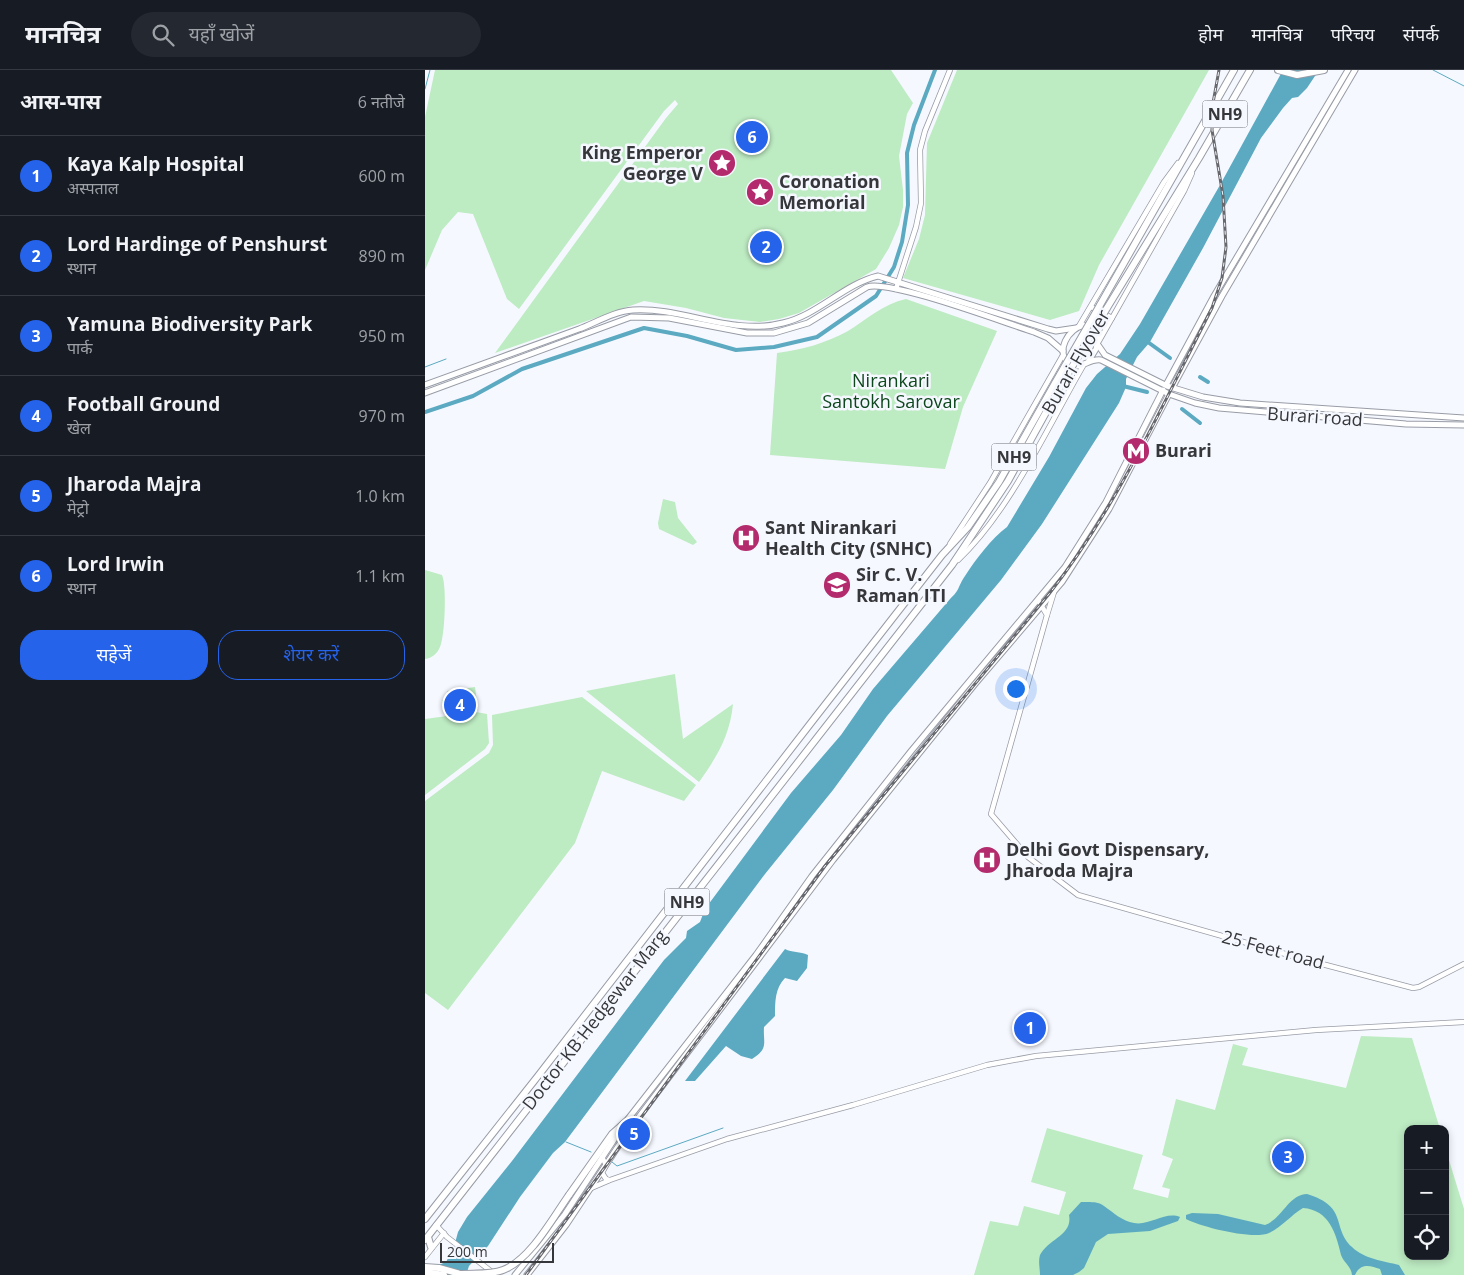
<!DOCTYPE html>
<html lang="hi">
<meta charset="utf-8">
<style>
body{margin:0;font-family:"Open Sans","Noto Sans Devanagari",sans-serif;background:#242831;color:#f1f3f6}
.controls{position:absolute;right:15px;bottom:15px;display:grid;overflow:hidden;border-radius:10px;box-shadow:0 2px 8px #0003}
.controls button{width:45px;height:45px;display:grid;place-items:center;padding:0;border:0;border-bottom:1px solid #363941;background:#171b24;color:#f1f3f6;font:25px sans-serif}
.scale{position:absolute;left:15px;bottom:12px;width:114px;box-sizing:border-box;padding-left:5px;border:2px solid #36373b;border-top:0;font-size:14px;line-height:18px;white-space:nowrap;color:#36373b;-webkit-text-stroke:4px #f6f8ff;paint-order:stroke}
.you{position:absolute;left:590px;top:618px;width:18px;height:18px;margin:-12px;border:4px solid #fff;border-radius:50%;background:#1a73e8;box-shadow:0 0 0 8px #1a73e833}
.badge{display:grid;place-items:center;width:32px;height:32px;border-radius:50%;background:#2563eb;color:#fff;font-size:16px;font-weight:700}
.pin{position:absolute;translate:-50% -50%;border:2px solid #fff;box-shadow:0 1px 5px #0006}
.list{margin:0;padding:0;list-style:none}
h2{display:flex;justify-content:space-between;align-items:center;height:65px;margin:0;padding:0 20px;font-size:21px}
h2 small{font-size:16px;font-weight:400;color:#9ea1a6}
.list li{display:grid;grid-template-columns:32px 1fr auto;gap:15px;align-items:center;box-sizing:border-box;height:80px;padding:0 20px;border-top:1px solid #363941}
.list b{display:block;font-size:19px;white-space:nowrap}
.list p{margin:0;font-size:16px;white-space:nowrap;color:#9ea1a6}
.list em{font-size:16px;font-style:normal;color:#9ea1a6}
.actions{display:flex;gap:10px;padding:15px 20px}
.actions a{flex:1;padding:11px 0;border:1px solid #2563eb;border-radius:20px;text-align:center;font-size:18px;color:#2563eb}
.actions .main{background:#2563eb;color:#fff}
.icon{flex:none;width:28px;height:28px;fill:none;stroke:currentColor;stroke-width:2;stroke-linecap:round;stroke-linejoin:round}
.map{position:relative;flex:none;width:1039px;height:1205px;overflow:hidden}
header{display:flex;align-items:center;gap:30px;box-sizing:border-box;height:70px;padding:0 25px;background:#171b24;border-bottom:1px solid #363941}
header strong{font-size:24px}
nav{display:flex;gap:28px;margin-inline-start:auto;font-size:18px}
.search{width:350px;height:45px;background:#242831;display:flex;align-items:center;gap:12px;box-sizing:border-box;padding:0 18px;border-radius:28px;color:#9ea1a6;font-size:19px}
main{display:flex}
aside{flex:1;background:#171b24}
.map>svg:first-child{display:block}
.green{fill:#bdebc2}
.water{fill:#5baac1}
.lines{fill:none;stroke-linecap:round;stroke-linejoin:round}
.stream{stroke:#5baac1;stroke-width:1}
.canal{stroke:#5baac1;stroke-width:4}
.tertiary-casing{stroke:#989ca6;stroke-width:6}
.secondary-casing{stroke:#989ca6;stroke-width:7}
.trunk-casing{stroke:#989ca6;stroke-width:8}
.tertiary{stroke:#fff;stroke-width:4.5}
.secondary{stroke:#fff;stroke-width:5}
.trunk{stroke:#fff;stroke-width:6}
.rail-casing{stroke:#67686d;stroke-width:3}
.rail{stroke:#f6f8ff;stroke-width:1;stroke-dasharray:4;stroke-linecap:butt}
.trunk-bridge-casing{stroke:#989ca6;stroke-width:8;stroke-linecap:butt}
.trunk-bridge{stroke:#fff;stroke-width:6}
.labels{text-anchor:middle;stroke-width:5;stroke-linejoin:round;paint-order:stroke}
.shield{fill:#f6f8ff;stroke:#707176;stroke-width:1}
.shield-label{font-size:16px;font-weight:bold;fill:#36373b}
.poi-label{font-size:18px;font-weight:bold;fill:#36373b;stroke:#f6f8ff;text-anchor:start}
.street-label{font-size:18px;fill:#36373b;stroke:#f6f8ff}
.park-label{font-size:18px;fill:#0d471c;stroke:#f6f8ff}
</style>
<header>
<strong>मानचित्र</strong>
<div class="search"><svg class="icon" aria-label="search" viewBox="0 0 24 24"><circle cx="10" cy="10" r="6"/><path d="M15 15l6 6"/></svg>यहाँ खोजें</div>
<nav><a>होम</a><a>मानचित्र</a><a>परिचय</a><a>संपर्क</a></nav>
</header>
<main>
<aside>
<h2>आस-पास<small>6 नतीजे</small></h2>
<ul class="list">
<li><span class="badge">1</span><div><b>Kaya Kalp Hospital</b><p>अस्पताल</p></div><em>600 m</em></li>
<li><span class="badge">2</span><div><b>Lord Hardinge of Penshurst</b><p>स्थान</p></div><em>890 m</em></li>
<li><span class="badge">3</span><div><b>Yamuna Biodiversity Park</b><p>पार्क</p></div><em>950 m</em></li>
<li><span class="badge">4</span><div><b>Football Ground</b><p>खेल</p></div><em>970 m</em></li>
<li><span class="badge">5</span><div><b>Jharoda Majra</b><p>मेट्रो</p></div><em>1.0 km</em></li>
<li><span class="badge">6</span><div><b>Lord Irwin</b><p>स्थान</p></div><em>1.1 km</em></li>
</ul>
<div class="actions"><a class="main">सहेजें</a><a>शेयर करें</a></div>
</aside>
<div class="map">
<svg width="1039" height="1205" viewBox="0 0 1039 1205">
<rect width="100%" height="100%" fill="#f6f8ff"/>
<g class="green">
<path d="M10,0H466L488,33L482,44L474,86L478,120V137L474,155L464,178L451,199L374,243L354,249L335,252L299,248L261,238L219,231L70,283L241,48L253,34L250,30L239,41L94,239L82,229L48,144L33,142L17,160L0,200V47Z"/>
<path d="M532,0H784L674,195L654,241L625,250L478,208L494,169L500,145L502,73Z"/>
<path d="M481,229L572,261L538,337L520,399L345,385L352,283C379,279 399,274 423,261C442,249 458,234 481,229Z"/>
<path d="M238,429L250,432L253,448L272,472L268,475L234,459L233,453Z"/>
<path d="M0,500L17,505C22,516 20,566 15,577C12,584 7,588 0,589Z"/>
<path d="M250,604L258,669L308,634C305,665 292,687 274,712L161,621Z"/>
<path d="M50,617L53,640L19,644L17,630H23L22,621Z"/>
<path d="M157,627L271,715L259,731L177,701L150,773L23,940L0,923V731L64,683L68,675L67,645Z"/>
<path d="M51,642L62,644L64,673L60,679L0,725V649Z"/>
<path d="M936,966L987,968L1015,1059H983V1186H1020V1077L1039,1139V1205H549L565,1151L593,1156L599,1136L634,1145L641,1122L606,1112L622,1058L718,1085L708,1119L743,1128L745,1119L737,1117L748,1089L737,1085L751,1029L790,1040L808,974L823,978L817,995L921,1018Z"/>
</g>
<g class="water">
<path d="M858,0H894L882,18L873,27L867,28L858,38L836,68L778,178L725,272L712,287L701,309V317L694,333L617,454L576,510L462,646L408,720L340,804L140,1072L128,1083L95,1127L63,1176L44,1196L41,1205H0L6,1198L21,1192L29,1177L33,1162L42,1147L87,1091L239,890L261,868L262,861L275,852L280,839L366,723L416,665L448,619L525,529C535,520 533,516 540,506C551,489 566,469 582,457L624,387L661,318L672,304L695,284L715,254L795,115Z"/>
<path d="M360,879C367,883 375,881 383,885L382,898L372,911L360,908C350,918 350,932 350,946L339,957C338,974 344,978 327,989L316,986L301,976L270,1011H260Z"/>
<path d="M882,1124C924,1137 906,1157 927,1177C939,1189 959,1191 974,1195L980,1205H957L955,1199C945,1195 935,1193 930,1205H927C926,1196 919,1193 916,1185C911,1163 904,1140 878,1138C866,1145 857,1157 844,1163C828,1170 776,1157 761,1149V1145L767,1143L793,1144L840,1155C857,1149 864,1124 882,1124Z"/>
<path d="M656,1132C663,1132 674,1131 679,1136C689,1143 697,1151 709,1153C725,1156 740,1141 755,1147L753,1151L725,1161L683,1164L671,1172L659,1198L654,1202L648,1205H615C615,1199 613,1191 615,1185C623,1169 648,1165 644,1145Z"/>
</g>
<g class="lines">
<g class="stream">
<path d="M1008,0L1039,16"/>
<path d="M0,19L5,0"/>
<path d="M0,297L21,289"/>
<path d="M141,1072L166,1082"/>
<path d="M187,1092L192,1096L298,1058"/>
</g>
<g class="canal">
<path d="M720,270L745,288"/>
<path d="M775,307L783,312"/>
<path d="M698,316L722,322"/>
<path d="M757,339L775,353"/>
<path d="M0,342L48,326L97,299L219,258L262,266L311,280L349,277L392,267L451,226L469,197L477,172L483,135L482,83L489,55L510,0"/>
</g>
<defs>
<g id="tertiary">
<path d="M471,219L491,157L496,133L495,80L500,61L525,0"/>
<path d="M666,237L687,248"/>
<path d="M654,256L739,112L753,93"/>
<path d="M674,271L759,121L767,103"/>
<path d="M525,474L565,413L638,285"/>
<path d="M533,490C585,441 622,358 658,296"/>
<path d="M613,530L622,545L566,744L603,787L653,825L878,889L988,918L994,917L1039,894"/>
<path d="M622,545L629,522"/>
<path d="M177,1087L181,1095L177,1103L181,1109L184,1110"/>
<path d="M164,1119L185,1110L302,1069L428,1035L562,995L611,986L891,960L1039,952"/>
<path d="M11,1155L22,1167L67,1202"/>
<path d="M0,1187L19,1163"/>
</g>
<g id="secondary">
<path d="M673,275L680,285L742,316L778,327L815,333L1039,348"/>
<path d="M663,292L671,279L674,266L668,258L659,255C643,259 630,281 644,294C656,301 663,288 676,290L744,324L770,333L794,338L981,354L1039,355"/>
<path d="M0,315C51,296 103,278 154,259C170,253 190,241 208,240C258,237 308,266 358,253C393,245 419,214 453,206L623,259L631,261L651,258"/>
<path d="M741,315L789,226L923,0"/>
<path d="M747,318L797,226L930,0"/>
<path d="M0,323L206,247L244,248L322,263H349L383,253L442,217C464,209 580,253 609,262L623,268L638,281"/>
<path d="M203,1049L331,885L387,806L487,680L640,497L681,432L738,320"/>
<path d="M90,1205L140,1144L198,1056"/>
<path d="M102,1205L141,1155L204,1060L408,790L550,614L637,512L684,439L744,324"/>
</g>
<g id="trunk">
<path d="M853,0L872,5L899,0"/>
<path d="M675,235L809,0"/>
<path d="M682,238L774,88L825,0"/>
<path d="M144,1125L187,1064L205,1048"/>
<path d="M0,1149L113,1006L389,649L517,485L543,457L574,412L630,313"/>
<path d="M3,1167L6,1177"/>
<path d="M0,1170L527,495L583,411L635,317"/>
<path d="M0,1197L14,1198L39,1205"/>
<path d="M0,1202L19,1205"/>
</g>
</defs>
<use href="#tertiary" class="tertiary-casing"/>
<use href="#secondary" class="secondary-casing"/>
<use href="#trunk" class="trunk-casing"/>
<use href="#tertiary" class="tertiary"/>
<use href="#secondary" class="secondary"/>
<use href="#trunk" class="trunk"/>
<defs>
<path id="rail" d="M101,1205L400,796L624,524C691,439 738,334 787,238L797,208L801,177L798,126L787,60L788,33L794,0"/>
</defs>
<use href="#rail" class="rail-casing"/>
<use href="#rail" class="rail"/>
<defs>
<g id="trunk-bridge">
<path d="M630,313L675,235"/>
<path d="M635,317L682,238"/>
<path d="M35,1204C48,1203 65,1205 78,1200C105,1190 127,1149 144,1125"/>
</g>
</defs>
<use href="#trunk-bridge" class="trunk-bridge-casing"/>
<use href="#trunk-bridge" class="trunk-bridge"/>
</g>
<defs>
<symbol id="sight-disc" viewBox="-11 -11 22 22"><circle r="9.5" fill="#b32b6c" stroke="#f6f8ff"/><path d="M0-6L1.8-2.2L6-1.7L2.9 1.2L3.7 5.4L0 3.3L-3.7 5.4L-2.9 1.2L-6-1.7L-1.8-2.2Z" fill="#fff"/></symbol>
<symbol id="metro-disc" viewBox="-11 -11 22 22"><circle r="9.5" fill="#b32b6c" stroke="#f6f8ff"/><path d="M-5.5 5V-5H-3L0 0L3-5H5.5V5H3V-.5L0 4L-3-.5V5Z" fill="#fff"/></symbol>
<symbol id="hospital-disc" viewBox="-11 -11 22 22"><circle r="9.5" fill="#b32b6c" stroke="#f6f8ff"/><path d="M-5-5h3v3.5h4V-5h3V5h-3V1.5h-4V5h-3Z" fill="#fff"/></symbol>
<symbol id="university-disc" viewBox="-11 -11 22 22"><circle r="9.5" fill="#b32b6c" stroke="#f6f8ff"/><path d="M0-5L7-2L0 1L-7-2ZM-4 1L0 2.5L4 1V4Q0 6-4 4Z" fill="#fff"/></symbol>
</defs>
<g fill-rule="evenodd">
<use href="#sight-disc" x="281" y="77" width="32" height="32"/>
<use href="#sight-disc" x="319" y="106" width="32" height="32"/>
<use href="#metro-disc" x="695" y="365" width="32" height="32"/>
<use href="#hospital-disc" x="305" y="452" width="32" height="32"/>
<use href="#university-disc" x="396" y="499" width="32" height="32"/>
<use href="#hospital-disc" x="546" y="774" width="32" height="32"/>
</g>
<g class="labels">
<g class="shield">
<rect x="777.5" y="30.5" width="45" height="27" rx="4"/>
<rect x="566.5" y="373.5" width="45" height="27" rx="4"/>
<rect x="239.5" y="818.5" width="45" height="27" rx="4"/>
</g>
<g class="shield-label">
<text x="800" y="50">NH9</text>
<text x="589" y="393">NH9</text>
<text x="262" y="838">NH9</text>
</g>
<g class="poi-label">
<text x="278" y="89" text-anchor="end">King Emperor<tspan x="278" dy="21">George V</tspan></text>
<text x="354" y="118">Coronation<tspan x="354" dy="21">Memorial</tspan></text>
<text x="730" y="387">Burari</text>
<text x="340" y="464">Sant Nirankari<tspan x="340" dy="21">Health City (SNHC)</tspan></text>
<text x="431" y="511">Sir C. V.<tspan x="431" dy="21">Raman ITI</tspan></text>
<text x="581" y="786">Delhi Govt Dispensary,<tspan x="581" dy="21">Jharoda Majra</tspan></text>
</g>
<g class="street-label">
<text transform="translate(651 292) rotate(-60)" y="6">Burari Flyover</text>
<text transform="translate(890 347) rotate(4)" y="6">Burari road</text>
<text transform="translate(848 880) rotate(15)" y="6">25 Feet road</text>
<text transform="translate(170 950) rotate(-52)" y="6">Doctor KB Hedgewar Marg</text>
</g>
<g class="park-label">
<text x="466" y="317">Nirankari<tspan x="466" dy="21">Santokh Sarovar</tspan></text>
</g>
</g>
</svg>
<div class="controls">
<button>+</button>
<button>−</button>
<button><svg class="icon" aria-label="locate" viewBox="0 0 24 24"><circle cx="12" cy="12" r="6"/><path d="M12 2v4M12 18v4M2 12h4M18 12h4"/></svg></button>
</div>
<div class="scale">200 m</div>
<div class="you"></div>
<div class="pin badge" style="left:605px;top:958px">1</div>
<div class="pin badge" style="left:341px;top:177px">2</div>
<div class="pin badge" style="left:863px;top:1087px">3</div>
<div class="pin badge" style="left:35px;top:635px">4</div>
<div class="pin badge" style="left:209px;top:1064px">5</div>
<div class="pin badge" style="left:327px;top:67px">6</div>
</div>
</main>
